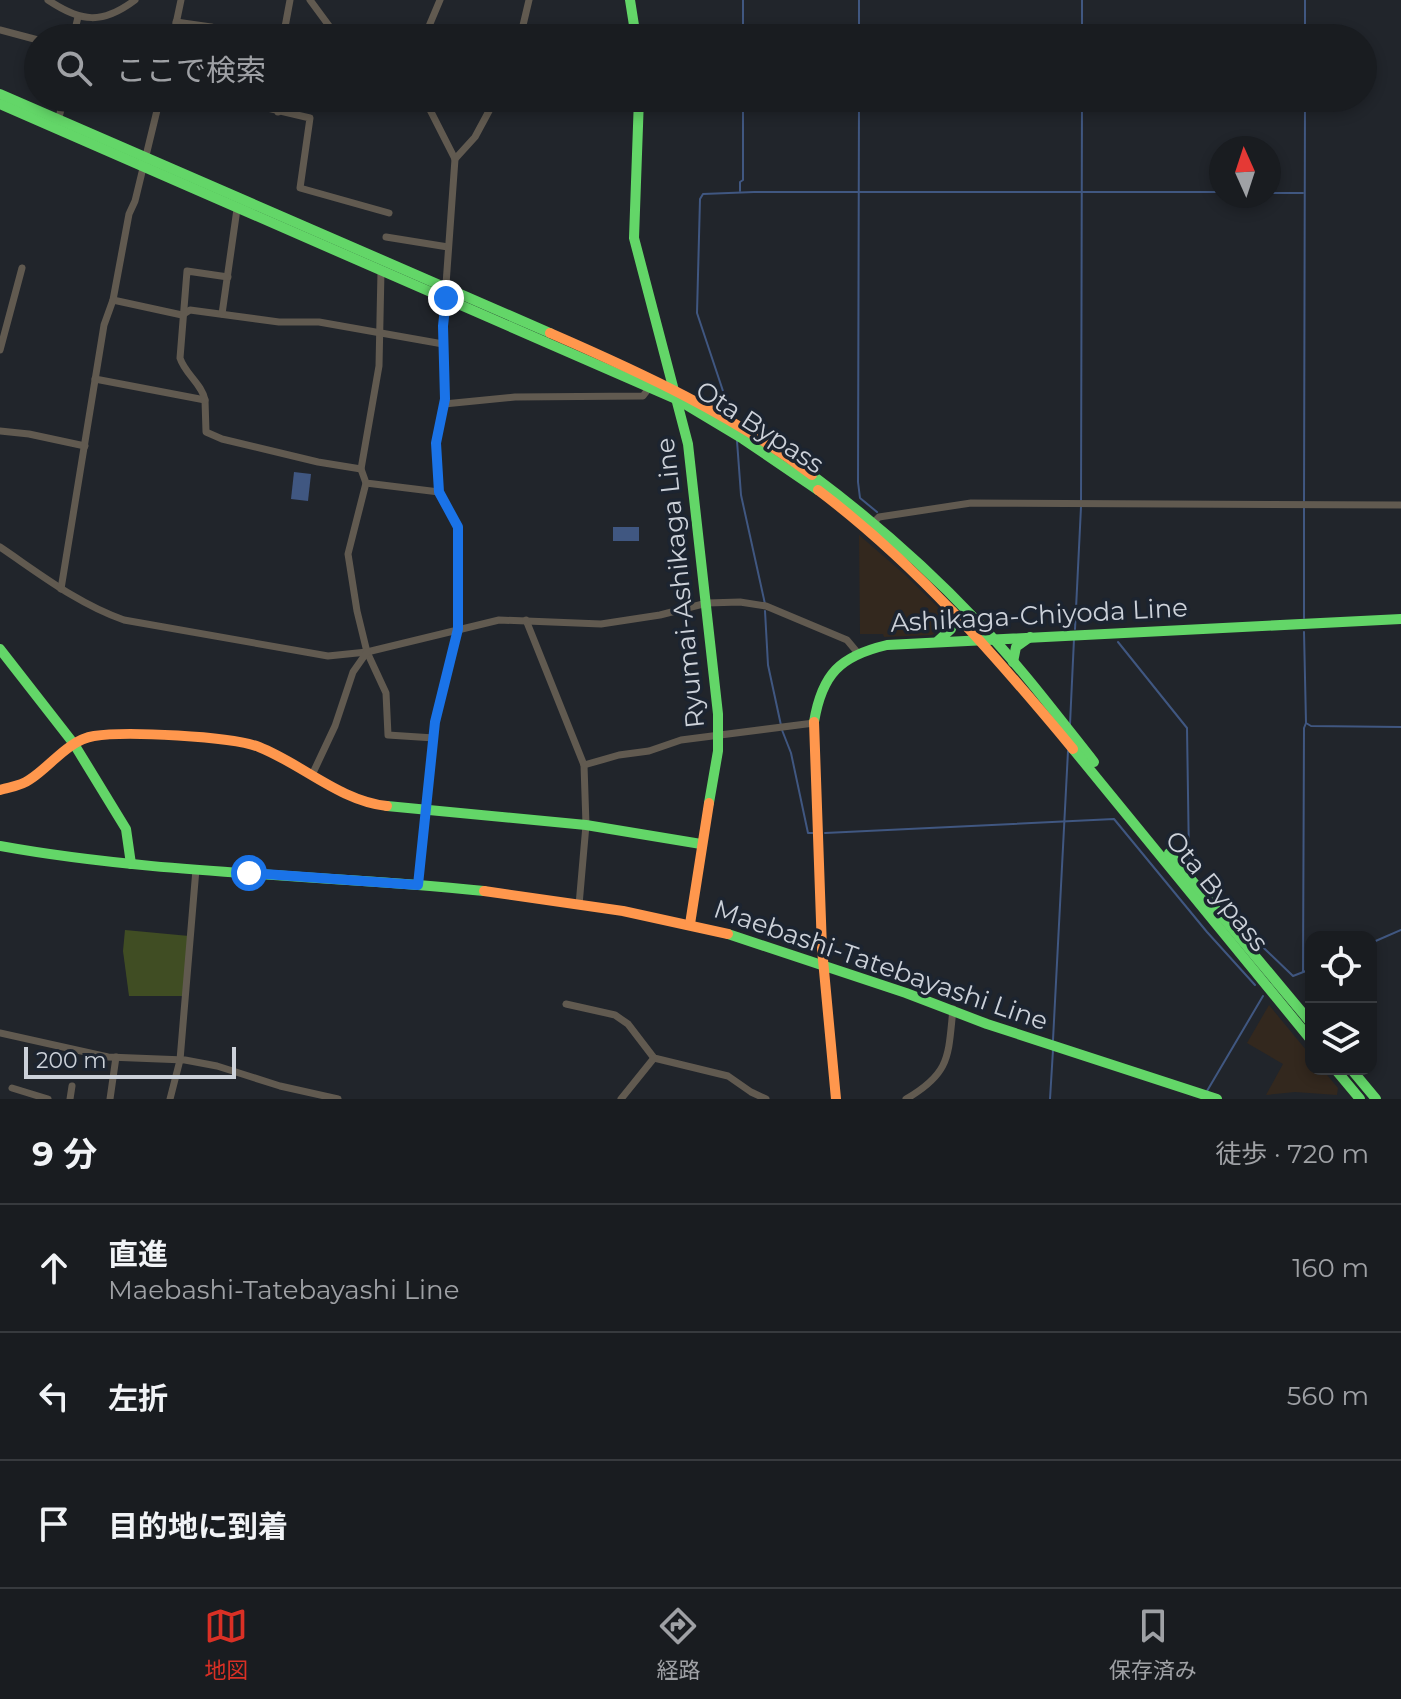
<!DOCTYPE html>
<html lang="ja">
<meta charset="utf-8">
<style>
body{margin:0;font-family:Montserrat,"Noto Sans JP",sans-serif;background:#222529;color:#f1f3f6}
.controls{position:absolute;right:24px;bottom:24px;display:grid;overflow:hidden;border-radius:16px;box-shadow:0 4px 12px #0003}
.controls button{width:72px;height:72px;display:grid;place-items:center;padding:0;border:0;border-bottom:2px solid #373a3e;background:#191c20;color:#f1f3f6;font:40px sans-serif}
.compass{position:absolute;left:1209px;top:136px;width:72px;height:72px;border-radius:50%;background:#191c20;box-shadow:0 4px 12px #0003;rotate:357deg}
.scale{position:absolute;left:24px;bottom:20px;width:212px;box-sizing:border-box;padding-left:8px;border:4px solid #ccd1d9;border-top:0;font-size:22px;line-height:28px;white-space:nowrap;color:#ccd1d9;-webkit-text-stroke:6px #1c2430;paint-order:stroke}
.stop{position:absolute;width:24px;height:24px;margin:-18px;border:6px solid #1a73e8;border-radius:50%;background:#fff}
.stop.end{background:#1a73e8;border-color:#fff;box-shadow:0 2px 8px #0008}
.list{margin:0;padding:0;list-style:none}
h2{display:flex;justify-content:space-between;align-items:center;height:104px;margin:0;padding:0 32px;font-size:34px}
h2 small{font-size:26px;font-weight:400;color:#9fa1a5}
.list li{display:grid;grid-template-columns:52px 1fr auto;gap:24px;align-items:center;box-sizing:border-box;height:128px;padding:0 32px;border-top:2px solid #373a3e}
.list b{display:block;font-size:30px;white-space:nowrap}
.list p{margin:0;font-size:26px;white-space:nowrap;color:#9fa1a5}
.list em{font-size:26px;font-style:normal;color:#9fa1a5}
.icon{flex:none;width:44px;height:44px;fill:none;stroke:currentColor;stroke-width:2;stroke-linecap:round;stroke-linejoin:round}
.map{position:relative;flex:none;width:1401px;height:1099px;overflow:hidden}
.search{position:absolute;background:#191c20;box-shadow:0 4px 12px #0003;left:24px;right:24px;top:24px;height:88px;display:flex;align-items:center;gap:20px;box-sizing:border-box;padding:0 28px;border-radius:44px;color:#9fa1a5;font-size:30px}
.sheet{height:488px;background:#191c20}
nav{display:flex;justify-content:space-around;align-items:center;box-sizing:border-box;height:112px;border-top:2px solid #373a3e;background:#191c20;font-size:22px;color:#9fa1a5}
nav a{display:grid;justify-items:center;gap:4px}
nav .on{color:#d93025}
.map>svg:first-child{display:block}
.commercial{fill:#33281e}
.green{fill:#404d23}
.water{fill:#405781}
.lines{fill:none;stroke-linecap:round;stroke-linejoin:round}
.stream{stroke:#405781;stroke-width:2}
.street{stroke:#615a50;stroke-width:7}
.fast{stroke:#63d668;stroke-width:10}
.slow{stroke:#ff974d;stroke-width:10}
.route{stroke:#1a73e8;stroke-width:10}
.labels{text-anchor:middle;stroke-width:7;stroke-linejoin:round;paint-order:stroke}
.street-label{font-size:26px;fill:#ccd1d9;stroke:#1c2430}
</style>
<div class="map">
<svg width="1401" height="1099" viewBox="0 0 1401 1099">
<rect width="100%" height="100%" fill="#21252b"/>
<g class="commercial">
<path d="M859,535L904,574L944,613L945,624L932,635L884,637L883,634H860Z"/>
<path d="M1269,1005L1311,1056V1069H1322L1338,1088L1337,1095L1295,1092L1266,1095L1283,1064L1247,1043Z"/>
</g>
<path class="green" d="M125,930L189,936L183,996H129L123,951Z"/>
<g class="water">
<path d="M294,472L311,474L308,501L291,499Z"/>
<rect x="613" y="527" width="26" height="14"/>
</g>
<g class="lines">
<g class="stream">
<path d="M743,38V0"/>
<path d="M859,38V0"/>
<path d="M1082,38V0"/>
<path d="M1305,38V0"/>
<path d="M859,98L858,482L860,498L877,512"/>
<path d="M740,191V182L743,180V98"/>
<path d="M1269,193H1303"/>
<path d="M730,412L697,313L700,199L703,194L754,192H1221"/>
<path d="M737,441L741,495L765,604"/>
<path d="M1081,501L1082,98"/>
<path d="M1304,501L1305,98"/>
<path d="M765,611L768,665L782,730L791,753L808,833H814"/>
<path d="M1304,618V507"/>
<path d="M1075,629L1081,507"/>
<path d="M1304,632L1306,723L1311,726L1401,727"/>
<path d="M1118,642L1187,728L1189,859"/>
<path d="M1070,724L1074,639"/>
<path d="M825,833L1114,819L1207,932L1255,985"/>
<path d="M1246,931L1293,976L1311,969"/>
<path d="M1371,943L1401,930"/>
<path d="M1303,972L1304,728L1306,723"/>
<path d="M1053,1040L1068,751"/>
<path d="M1207,1091L1263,996"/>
<path d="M1050,1099L1053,1050"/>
</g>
<g class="street">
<path d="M48,0C81,22 102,25 135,0"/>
<path d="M310,0L338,38"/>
<path d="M176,22L211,27L252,38"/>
<path d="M0,30L38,40"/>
<path d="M73,38L78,17"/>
<path d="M173,38L181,0"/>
<path d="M283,38L290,0"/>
<path d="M424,38L440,0"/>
<path d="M520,38L529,0"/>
<path d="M224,98L310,118L300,188L389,213"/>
<path d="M278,112L279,98"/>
<path d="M58,121L64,98"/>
<path d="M455,159L475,137L496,98"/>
<path d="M386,237L448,247"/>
<path d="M381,271L379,366L361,469L366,483L439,492"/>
<path d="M113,300L182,315L190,310L279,322H319L443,344"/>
<path d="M222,314L237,209"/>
<path d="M0,350L22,268"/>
<path d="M95,379L205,400L206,432L222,439L318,462L361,469"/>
<path d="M205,400C202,384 185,374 180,358L187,271L228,277"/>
<path d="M444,404L515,397L643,396L649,388"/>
<path d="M0,431L29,434L85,446"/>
<path d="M366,483L348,554L357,611L367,652L386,693L388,735L434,738"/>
<path d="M874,522L879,517L971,503L1401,505"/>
<path d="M0,547C40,574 78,604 124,620L328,656L367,652L499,620L601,624L660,615L707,603L740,602L766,606L847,640L857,652"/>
<path d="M61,589L104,325L113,300L129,214L135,201L160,98"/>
<path d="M526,620L584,765L586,825L579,905"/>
<path d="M584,765L619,755L649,751L681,740L814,723"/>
<path d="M312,775L335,726L353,672L367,652"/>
<path d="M418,885L435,722L458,629V527L439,492L436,443L445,399L443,326L455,159L424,98"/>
<path d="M566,1004L615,1015L628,1024L654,1058L728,1076L751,1092L766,1099"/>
<path d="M0,1033L108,1057L185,1060L217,1066L280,1086L338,1099"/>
<path d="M12,1088L48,1099"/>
<path d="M70,1099L72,1086"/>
<path d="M110,1099L116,1057"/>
<path d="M170,1099L180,1060L196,869"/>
<path d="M621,1099L654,1058"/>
<path d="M906,1099C951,1073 948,1056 953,1009"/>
</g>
<g class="fast">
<path d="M630,0L636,38"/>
<path d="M0,94L550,333"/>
<path d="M639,98L634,238L688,444L718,714V751L709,803"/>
<path d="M0,104L678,400L743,439L818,490"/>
<path d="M812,475C871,519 926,567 977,621C1019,665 1056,714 1094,762"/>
<path d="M938,641L951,629L953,612"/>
<path d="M0,649L74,744L126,829L131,864"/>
<path d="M1013,662L1016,647L1030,637"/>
<path d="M814,722C822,674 840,656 887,645L1401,619"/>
<path d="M1073,749L1311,1040"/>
<path d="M387,806L586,825L701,844"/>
<path d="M0,846C160,875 323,874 484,891"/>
<path d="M1169,853L1311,1023"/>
<path d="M728,934L906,993L987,1024L1217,1099"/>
<path d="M1335,1069L1360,1099"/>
<path d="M1351,1069L1376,1099"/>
</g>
<g class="slow">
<path d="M550,333C642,373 731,414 812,475"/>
<path d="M818,490C916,564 995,655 1073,749"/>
<path d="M814,722L822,949L836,1099"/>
<path d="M0,790C9,787 21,786 29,780C50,767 68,740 94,736C125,731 231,736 259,747C302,764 340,801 387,806"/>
<path d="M484,891L623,911L728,934"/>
<path d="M690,924L709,803"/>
</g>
</g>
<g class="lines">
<path class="route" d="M249,873L418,885L435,722L458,629V527L439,492L436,443L445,399L443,326L446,298"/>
</g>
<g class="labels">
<g class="street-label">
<text transform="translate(760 427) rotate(33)" y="9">Ota Bypass</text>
<text transform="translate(680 583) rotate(-96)" y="9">Ryumai-Ashikaga Line</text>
<text transform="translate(1039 615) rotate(-3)" y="9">Ashikaga-Chiyoda Line</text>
<text transform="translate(1217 891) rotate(51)" y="9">Ota Bypass</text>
<text transform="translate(881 965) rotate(19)" y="9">Maebashi-Tatebayashi Line</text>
</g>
</g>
</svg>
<div class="controls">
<button><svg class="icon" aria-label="locate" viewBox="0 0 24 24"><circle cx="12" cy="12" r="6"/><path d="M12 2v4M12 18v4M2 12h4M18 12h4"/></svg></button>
<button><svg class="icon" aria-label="layers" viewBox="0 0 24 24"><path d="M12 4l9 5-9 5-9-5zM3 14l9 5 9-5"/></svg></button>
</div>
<svg class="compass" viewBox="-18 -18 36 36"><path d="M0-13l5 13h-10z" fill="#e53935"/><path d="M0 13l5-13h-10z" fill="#9fa1a5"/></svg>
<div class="scale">200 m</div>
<div class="stop" style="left:249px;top:873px"></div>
<div class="stop end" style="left:446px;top:298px"></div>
<div class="search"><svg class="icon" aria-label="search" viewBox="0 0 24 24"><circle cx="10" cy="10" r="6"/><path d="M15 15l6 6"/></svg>ここで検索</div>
</div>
<section class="sheet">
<h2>9 分<small>徒歩 · 720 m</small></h2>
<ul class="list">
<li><svg class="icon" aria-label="ahead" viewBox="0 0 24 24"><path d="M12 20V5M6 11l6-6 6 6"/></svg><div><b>直進</b><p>Maebashi-Tatebayashi Line</p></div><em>160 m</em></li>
<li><svg class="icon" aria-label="left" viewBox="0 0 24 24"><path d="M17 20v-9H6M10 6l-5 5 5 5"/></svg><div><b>左折</b></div><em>560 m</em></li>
<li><svg class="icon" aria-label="arrive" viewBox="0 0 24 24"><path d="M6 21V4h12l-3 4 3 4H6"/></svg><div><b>目的地に到着</b></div></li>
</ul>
</section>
<nav>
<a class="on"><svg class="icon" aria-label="map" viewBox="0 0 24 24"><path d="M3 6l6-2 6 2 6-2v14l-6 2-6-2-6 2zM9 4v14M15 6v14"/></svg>地図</a>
<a><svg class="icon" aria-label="directions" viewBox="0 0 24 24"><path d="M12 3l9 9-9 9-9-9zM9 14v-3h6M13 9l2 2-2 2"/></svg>経路</a>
<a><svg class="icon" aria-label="saved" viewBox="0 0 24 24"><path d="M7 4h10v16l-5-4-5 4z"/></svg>保存済み</a>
</nav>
